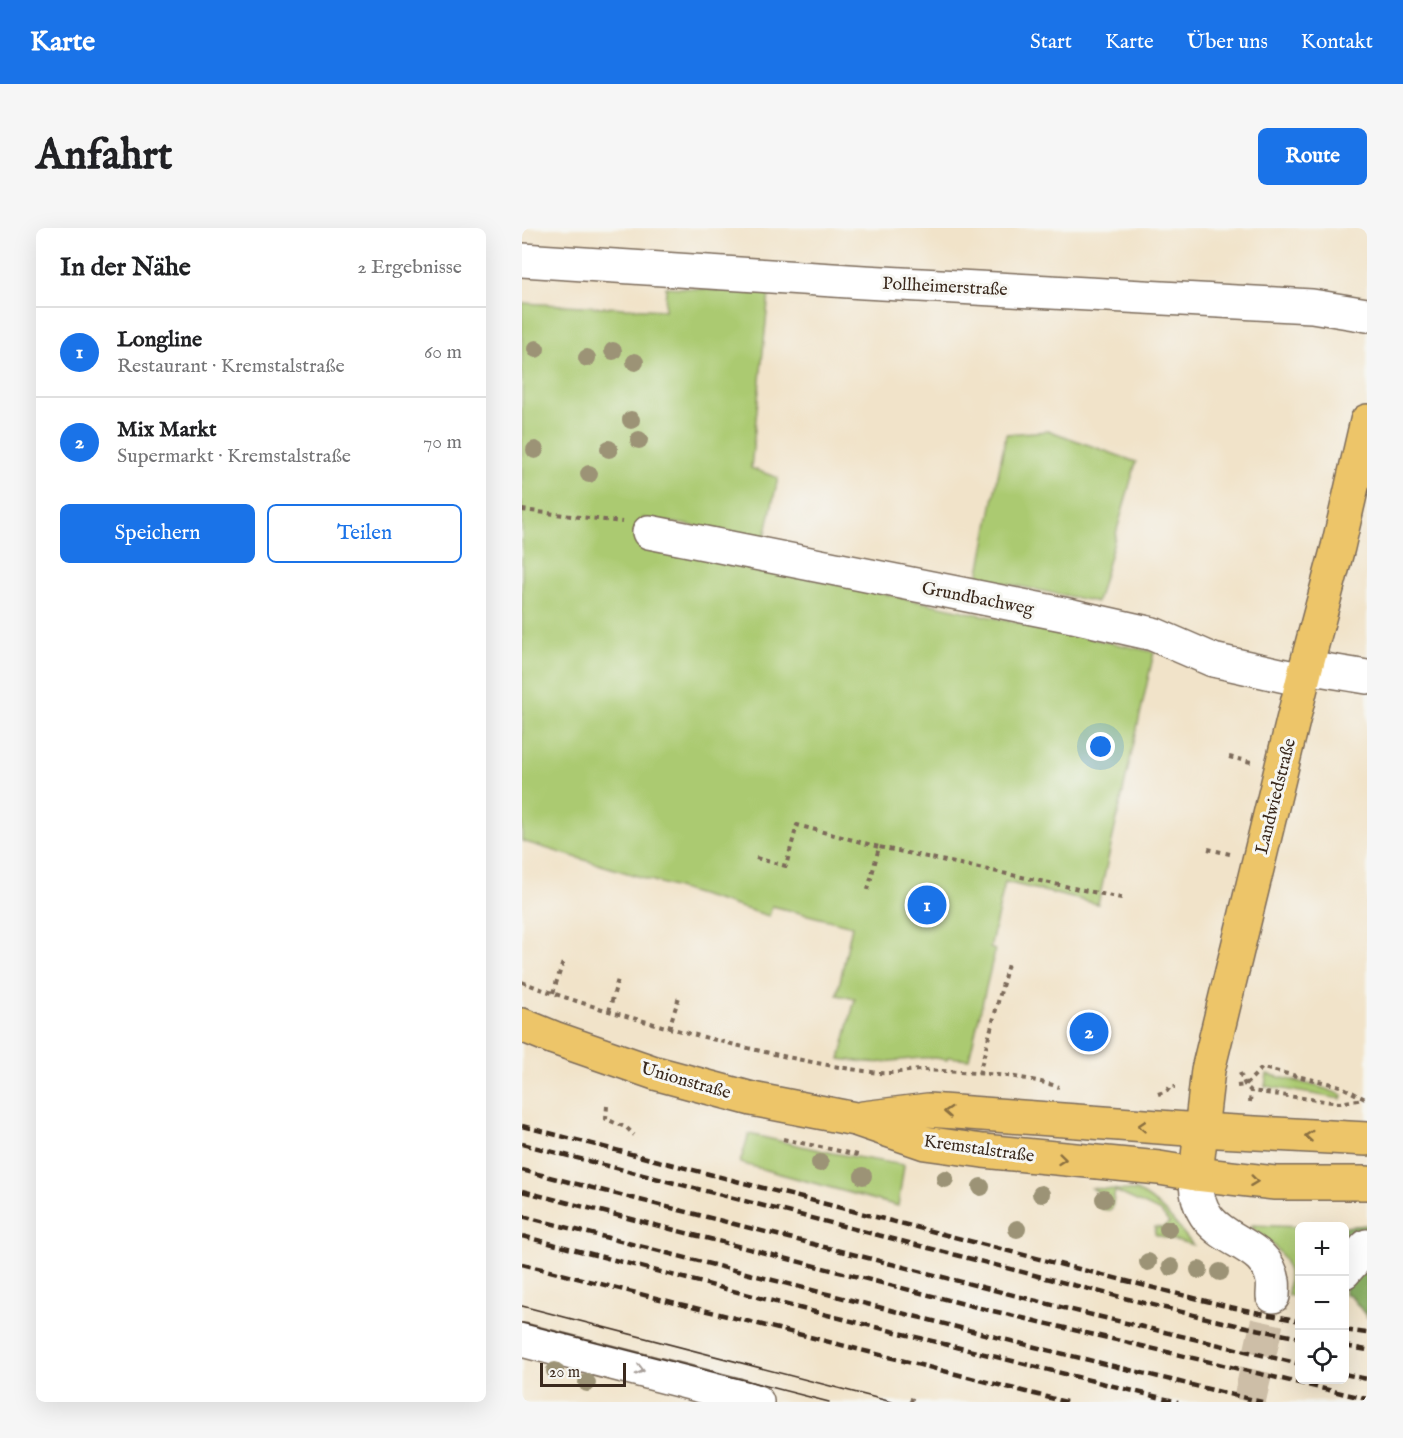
<!DOCTYPE html>
<html lang="de">
<meta charset="utf-8">
<style>
body{margin:0;font-family:"IM FELL English",serif;background:#f6f6f6;color:#202124}
.controls{position:absolute;right:18px;bottom:18px;display:grid;overflow:hidden;border-radius:9px;box-shadow:0 6px 24px #0002}
.controls button{width:54px;height:54px;display:grid;place-items:center;padding:0;border:0;border-bottom:2px solid #e0e0e0;background:#fff;color:#202124;font:30px sans-serif}
.scale{position:absolute;left:18px;bottom:15px;width:86px;box-sizing:border-box;padding-left:6px;border:3px solid #3b2a1e;border-top:0;font-size:16px;line-height:21px;white-space:nowrap;color:#3b2a1e;-webkit-text-stroke:4px #f6f6f2;paint-order:stroke}
.you{position:absolute;left:579px;top:519px;width:21px;height:21px;margin:-15px;border:4px solid #fff;border-radius:50%;background:#1a73e8;box-shadow:0 0 0 9px #1a73e833}
.badge{display:grid;place-items:center;width:39px;height:39px;border-radius:50%;background:#1a73e8;color:#fff;font-size:20px;font-weight:700}
.pin{position:absolute;translate:-50% -50%;border:3px solid #fff;box-shadow:0 2px 6px #0006}
.list{margin:0;padding:0;list-style:none}
h2{display:flex;justify-content:space-between;align-items:center;height:78px;margin:0;padding:0 24px;font-size:26px}
h2 small{font-size:20px;font-weight:400;color:#757577}
.list li{display:grid;grid-template-columns:39px 1fr auto;gap:18px;align-items:center;box-sizing:border-box;height:90px;padding:0 24px;border-top:2px solid #e0e0e0}
.list b{display:block;font-size:22px;white-space:nowrap}
.list p{margin:0;font-size:20px;white-space:nowrap;color:#757577}
.list em{font-size:20px;font-style:normal;color:#757577}
.actions{display:flex;gap:12px;padding:18px 24px}
.actions a{flex:1;padding:14px 0;border:2px solid #1a73e8;border-radius:9px;text-align:center;font-size:21px;color:#1a73e8}
.actions .main{background:#1a73e8;color:#fff}
.icon{flex:none;width:33px;height:33px;fill:none;stroke:currentColor;stroke-width:2;stroke-linecap:round;stroke-linejoin:round}
.map{position:relative;flex:none;width:845px;height:1174px;overflow:hidden;border-radius:9px}
header{display:flex;align-items:center;gap:36px;box-sizing:border-box;height:84px;padding:0 30px;background:#1a73e8;color:#fff}
header strong{font-size:28px}
nav{display:flex;gap:33px;margin-inline-start:auto;font-size:21px}
.intro{display:flex;align-items:center;justify-content:space-between;box-sizing:border-box;height:144px;padding:0 36px}
h1{margin:0;font-size:42px}
.button{padding:15px 27px;border-radius:9px;background:#1a73e8;color:#fff;font-size:21px;font-weight:700}
main{display:flex;gap:36px;padding:0 36px}
aside{flex:1;background:#fff;border-radius:9px;box-shadow:0 6px 24px #0002}
.map>svg:first-child{display:block}
.green{fill:#abca71;stroke:#737a48;stroke-width:1.5}
.forest{fill:#88ae63;stroke:#626c40;stroke-width:1.5}
.lines{fill:none;stroke-linecap:round;stroke-linejoin:round}
.minor-tunnel{stroke:#cdbea7;stroke-width:33;stroke-dasharray:33 16;stroke-linecap:butt}
.minor-casing{stroke:#7b6b5a;stroke-width:36}
.major-casing{stroke:#7b6b5a;stroke-width:36}
.path{stroke:#7b6b5a;stroke-width:4;stroke-dasharray:4.5 4.5;stroke-linecap:butt}
.minor{stroke:#fff;stroke-width:33}
.major{stroke:#edc569;stroke-width:33}
.tram{stroke:#3b2a1e;stroke-width:1.5}
.rail{stroke:#3b2a1e;stroke-width:4.5;stroke-dasharray:9 4.5;stroke-linecap:butt}
.tree{fill:#9c9376}
.oneway{stroke:#8b7040}
.oneway2{stroke:#a79f9a}
.labels{text-anchor:middle;stroke-width:6;stroke-linejoin:round;paint-order:stroke}
.street-label{font-size:18px;fill:#3b2a1e;stroke:#f6f6f2}
</style>
<header>
<strong>Karte</strong>
<nav><a>Start</a><a>Karte</a><a>Über uns</a><a>Kontakt</a></nav>
</header>
<div class="intro"><h1>Anfahrt</h1><a class="button">Route</a></div>
<main>
<aside>
<h2>In der Nähe<small>2 Ergebnisse</small></h2>
<ul class="list">
<li><span class="badge">1</span><div><b>Longline</b><p>Restaurant · Kremstalstraße</p></div><em>60 m</em></li>
<li><span class="badge">2</span><div><b>Mix Markt</b><p>Supermarkt · Kremstalstraße</p></div><em>70 m</em></li>
</ul>
<div class="actions"><a class="main">Speichern</a><a>Teilen</a></div>
</aside>
<div class="map">
<svg width="845" height="1174" viewBox="0 0 845 1174">
<rect width="100%" height="100%" fill="#f6f6f2"/>
<filter id="ink" filterUnits="userSpaceOnUse"><feTurbulence type="fractalNoise" baseFrequency=".0167" numOctaves="2"/><feDisplacementMap in="SourceGraphic" scale="12" xChannelSelector="R" yChannelSelector="G"/><feConvolveMatrix kernelMatrix="1 2 1 2 8 2 1 2 1" color-interpolation-filters="sRGB"/></filter>
<filter id="wash" filterUnits="userSpaceOnUse"><feTurbulence type="fractalNoise" baseFrequency=".008" numOctaves="4" result="noise"/><feDisplacementMap in="SourceGraphic" scale="24" xChannelSelector="R" yChannelSelector="G"/><feGaussianBlur stdDeviation="1.35" result="paint"/><feColorMatrix in="noise" values="0 0 0 0 0 0 0 0 0 0 0 0 0 0 0 0 0 1.4 0 .05"/><feComposite in="paint" operator="in"/></filter>
<g filter="url(#wash)">
<rect width="100%" height="100%" fill="#f1e3c9"/>
<g class="green">
<path d="M144,59L247,65L229,240L256,250L243,309L121,290L116,313L632,424L576,676L483,654L468,720L473,722L447,831L426,829L425,832C404,827 383,832 362,834C348,836 333,833 318,831L333,771L315,767L330,698L250,678L247,688L0,613V75L143,82Z"/>
<path d="M528,203L614,234L575,374L456,350L484,206Z"/>
<path d="M745,846L798,859L820,867L819,871L743,858Z"/>
<path d="M227,906L310,925L382,937L376,978L218,935Z"/>
<path d="M570,960L614,963C638,973 655,998 671,1017L635,1007L633,1006V999L640,1000L647,995L639,984L593,963L590,980L587,982L579,981L575,975L579,967Z"/>
<path d="M730,997L777,999V1070L766,1067C771,1031 756,1020 730,1000Z"/>
</g>
<path class="forest" d="M845,997V1089L828,1067L823,1066L822,999Z"/>
</g>
<g filter="url(#ink)">
<g class="lines">
<path class="minor-tunnel" d="M727,1174L751,1068"/>
<defs>
<g id="minor">
<path d="M0,32L342,54L790,78L845,87"/>
<path d="M127,304L551,388L631,406L691,432L781,452"/>
<path d="M784,439L845,449"/>
<path d="M674,946C671,1020 743,1004 751,1053C752,1058 751,1063 751,1068"/>
<path d="M822,1044L845,1018"/>
<path d="M0,1112L215,1167L235,1174"/>
</g>
<g id="major">
<path d="M0,797L32,810L133,845L230,871L333,891L403,915L461,923L637,940L674,946L753,955H845"/>
<path d="M341,890L406,882L678,902L845,911"/>
<path d="M674,946L686,842L784,439L816,319L845,193"/>
</g>
</defs>
<use href="#minor" class="minor-casing"/>
<use href="#major" class="major-casing"/>
<g class="path">
<path d="M0,282L100,294"/>
<path d="M707,529L729,534"/>
<path d="M686,621L708,626"/>
<path d="M234,630L264,638L275,597L357,619"/>
<path d="M346,662L357,619L604,671"/>
<path d="M0,754C55,775 113,791 170,806C232,822 294,837 357,845C372,846 387,842 402,842C447,845 494,845 537,859"/>
<path d="M31,765L41,734"/>
<path d="M87,783L96,751"/>
<path d="M147,800L157,769"/>
<path d="M718,845L723,857L729,863L817,875L842,871"/>
<path d="M457,846L486,736"/>
<path d="M715,858L723,857L740,840L818,858L843,871"/>
<path d="M636,866L645,863L648,859H653"/>
<path d="M728,874L729,863"/>
<path d="M85,878L84,891L105,900L112,907"/>
<path d="M261,911L336,927"/>
<path d="M389,1174L391,1167"/>
</g>
<use href="#minor" class="minor"/>
<use href="#major" class="major"/>
<g class="tram">
<path d="M0,1078L370,1174"/>
<path d="M0,1095L307,1174"/>
</g>
<g class="rail">
<path d="M0,898L537,1036L708,1079L778,1093"/>
<path d="M0,916L606,1071L705,1095L778,1110"/>
<path d="M0,942L562,1085L778,1136"/>
<path d="M0,963L454,1079L845,1171"/>
<path d="M0,988L513,1119L740,1174"/>
<path d="M0,1008L277,1080L656,1174"/>
<path d="M0,1036L544,1174"/>
<path d="M822,1102L845,1105"/>
<path d="M822,1118L845,1122"/>
<path d="M822,1146L845,1151"/>
</g>
</g>
<g class="tree">
<circle cx="14" cy="121" r="9"/>
<circle cx="91" cy="123" r="9"/>
<circle cx="65" cy="130" r="9"/>
<circle cx="113" cy="134" r="9"/>
<circle cx="109" cy="192" r="9"/>
<circle cx="117" cy="212" r="9"/>
<circle cx="87" cy="221" r="9"/>
<circle cx="13" cy="222" r="9"/>
<circle cx="67" cy="246" r="9"/>
<circle cx="298" cy="935" r="9"/>
<circle cx="341" cy="948" r="9"/>
<circle cx="423" cy="951" r="9"/>
<circle cx="459" cy="959" r="9"/>
<circle cx="519" cy="966" r="9"/>
<circle cx="582" cy="971" r="9"/>
<circle cx="495" cy="1001" r="9"/>
<circle cx="646" cy="1001" r="9"/>
<circle cx="626" cy="1034" r="9"/>
<circle cx="649" cy="1039" r="9"/>
<circle cx="677" cy="1042" r="9"/>
<circle cx="698" cy="1044" r="9"/>
<circle cx="33" cy="1143" r="9"/>
<circle cx="65" cy="1155" r="9"/>
</g>
<defs><path id="oneway-chevron" d="M-2-3.5L2.5 0L-2 3.5" fill="none" stroke-width="1.6" stroke-linecap="round" stroke-linejoin="round" transform="scale(1.5)"/></defs>
<g class="oneway">
<use href="#oneway-chevron" transform="translate(426 884) rotate(-176)"/>
<use href="#oneway-chevron" transform="translate(620 898) rotate(-176)"/>
<use href="#oneway-chevron" transform="translate(787 908) rotate(-176)"/>
<use href="#oneway-chevron" transform="translate(540 931) rotate(6)"/>
<use href="#oneway-chevron" transform="translate(732 953) rotate(7)"/>
</g>
<use class="oneway2" href="#oneway-chevron" transform="translate(118 1142) rotate(14)"/>
</g>
<g class="labels">
<g class="street-label">
<text transform="translate(423 58) rotate(3)" y="6">Pollheimerstraße</text>
<text transform="translate(456 370) rotate(11)" y="6">Grundbachweg</text>
<text transform="translate(753 568) rotate(-76)" y="6">Landwiedstraße</text>
<text transform="translate(164 852) rotate(16)" y="6">Unionstraße</text>
<text transform="translate(457 920) rotate(8)" y="6">Kremstalstraße</text>
</g>
</g>
</svg>
<div class="controls">
<button>+</button>
<button>−</button>
<button><svg class="icon" aria-label="locate" viewBox="0 0 24 24"><circle cx="12" cy="12" r="6"/><path d="M12 2v4M12 18v4M2 12h4M18 12h4"/></svg></button>
</div>
<div class="scale">20 m</div>
<div class="you"></div>
<div class="pin badge" style="left:405px;top:677px">1</div>
<div class="pin badge" style="left:567px;top:804px">2</div>
</div>
</main>
